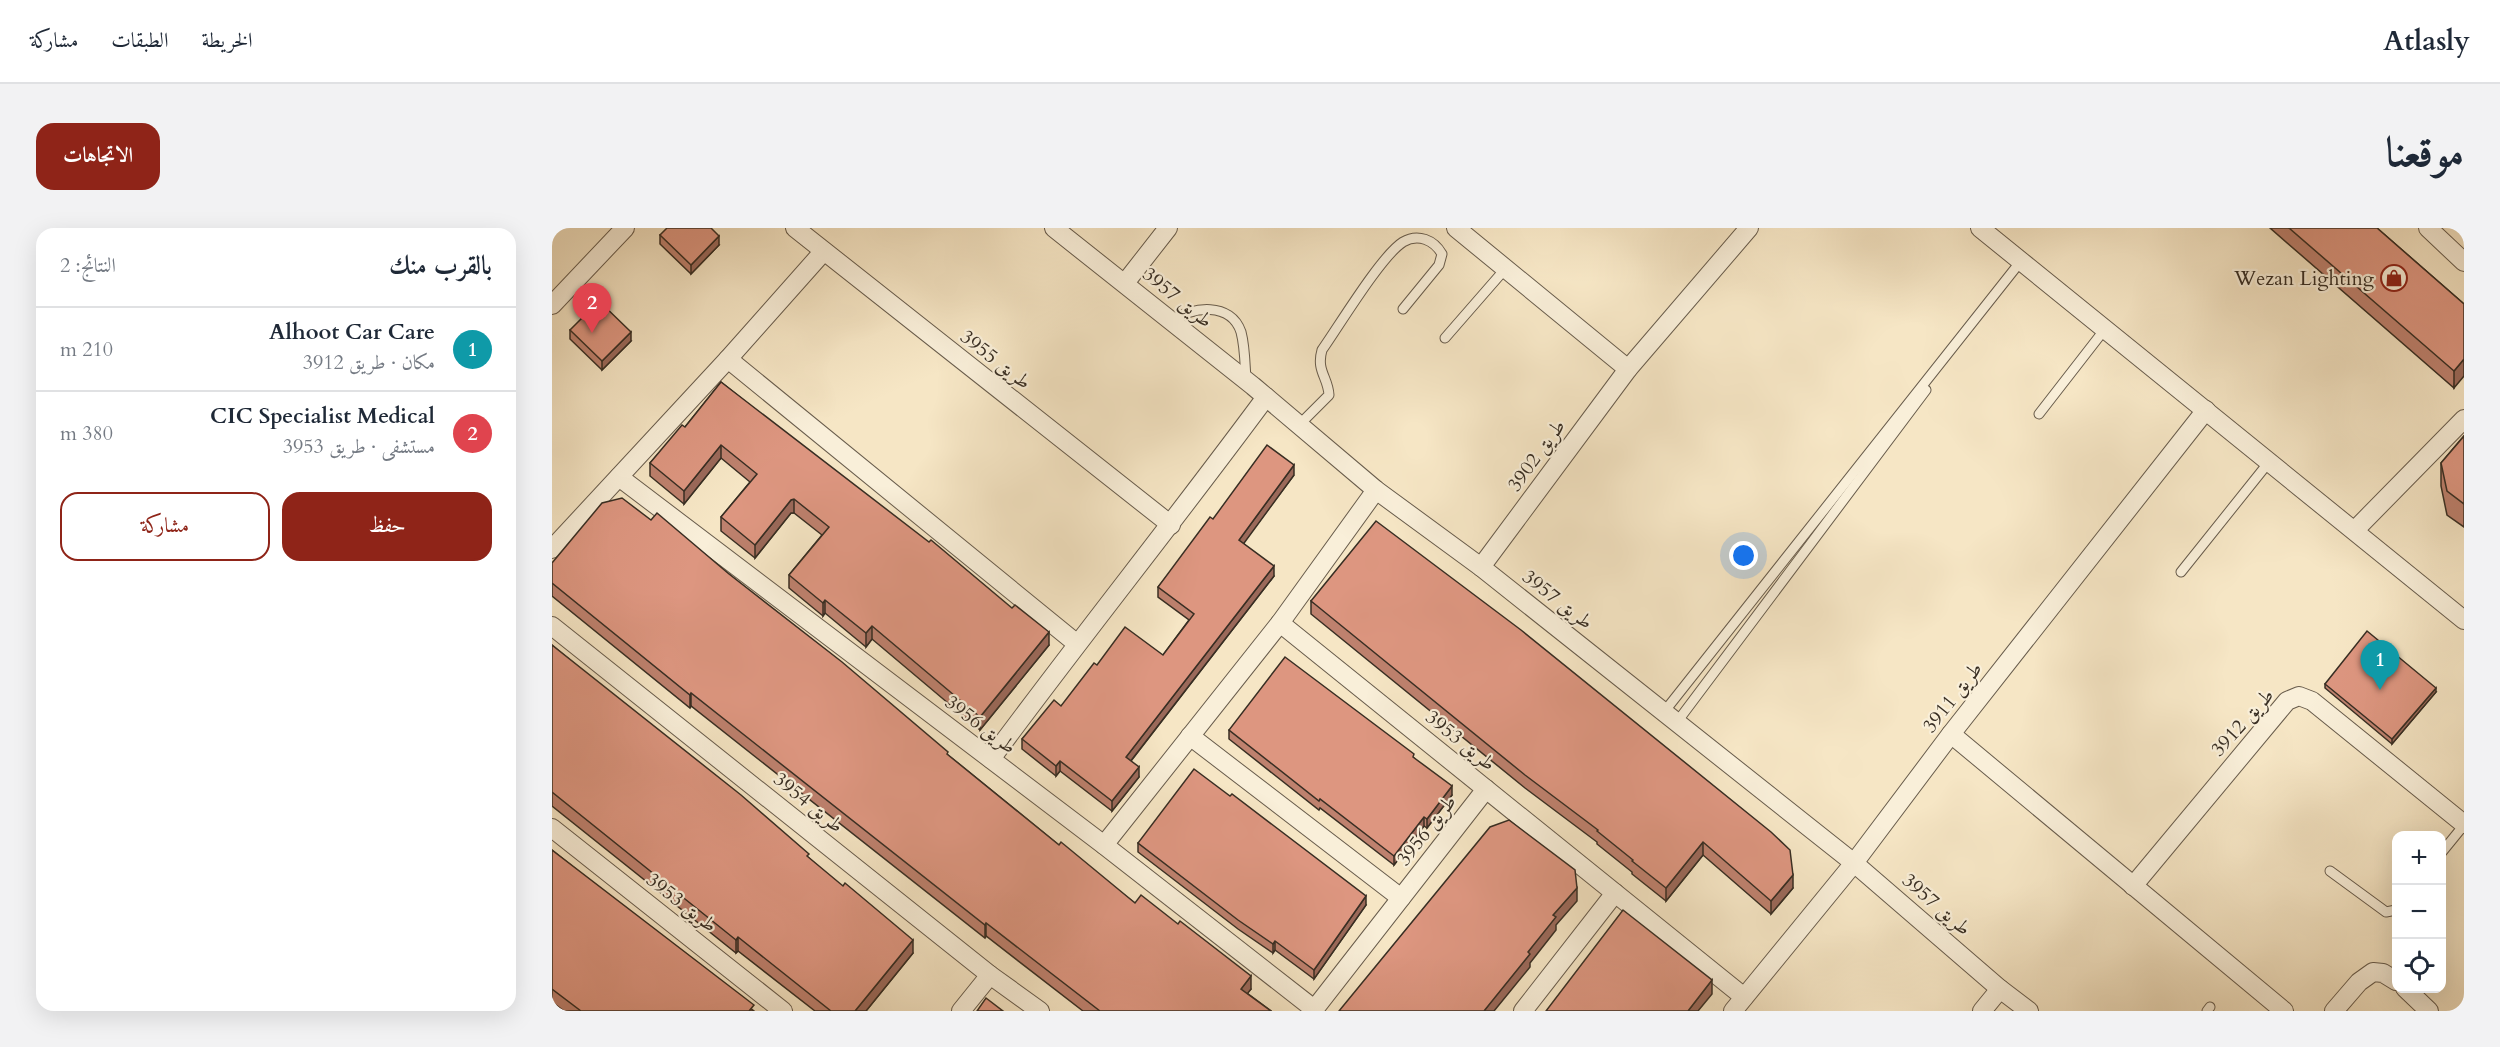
<!DOCTYPE html>
<html lang="ar">
<meta charset="utf-8">
<style>
body{margin:0;font-family:Cardo,Amiri,serif;background:#f2f2f3;color:#1f2937;direction:rtl}
.controls{position:absolute;right:18px;bottom:18px;display:grid;overflow:hidden;border-radius:12px;box-shadow:0 6px 24px #0002}
.controls button{width:54px;height:54px;display:grid;place-items:center;padding:0;border:0;border-bottom:2px solid #e0e1e3;background:#fff;color:#1f2937;font:30px sans-serif}
.you{position:absolute;left:1192px;top:328px;width:21px;height:21px;margin:-15px;border:4px solid #fff;border-radius:50%;background:#1a73e8;box-shadow:0 0 0 9px #1a73e833}
.badge{display:grid;place-items:center;width:39px;height:39px;border-radius:50%;background:#8f2418;color:#fff;font-size:20px;font-weight:700}
.pin{position:absolute;translate:-50% -50px;filter:drop-shadow(0 2px 3px #0008)}
.pin::after{content:'';position:absolute;top:32px;width:21px;height:18px;background:inherit;clip-path:polygon(0 0,100% 0,50% 100%)}
.list{margin:0;padding:0;list-style:none}
h2{display:flex;justify-content:space-between;align-items:center;height:78px;margin:0;padding:0 24px;font-size:26px}
h2 small{font-size:20px;font-weight:400;color:#747a83}
.list li{display:grid;grid-template-columns:39px 1fr auto;gap:18px;align-items:center;box-sizing:border-box;height:84px;padding:0 24px;border-top:2px solid #e0e1e3}
.list b{display:block;font-size:22px;white-space:nowrap}
.list p{margin:0;font-size:20px;white-space:nowrap;color:#747a83}
.list em{font-size:20px;font-style:normal;color:#747a83}
.actions{display:flex;gap:12px;padding:18px 24px}
.actions a{flex:1;padding:14px 0;border:2px solid #8f2418;border-radius:18px;text-align:center;font-size:21px;color:#8f2418}
.actions .main{background:#8f2418;color:#fff}
.icon{flex:none;width:33px;height:33px;fill:none;stroke:currentColor;stroke-width:2;stroke-linecap:round;stroke-linejoin:round}
.map{position:relative;flex:none;width:1912px;height:783px;overflow:hidden;direction:ltr;border-radius:18px}
header{display:flex;align-items:center;gap:36px;box-sizing:border-box;height:84px;padding:0 30px;background:#fff;border-bottom:2px solid #e0e1e3}
header strong{font-size:28px}
nav{display:flex;gap:33px;margin-inline-start:auto;font-size:21px}
.intro{display:flex;align-items:center;justify-content:space-between;box-sizing:border-box;height:144px;padding:0 36px}
h1{margin:0;font-size:42px}
.button{padding:15px 27px;border-radius:18px;background:#8f2418;color:#fff;font-size:21px;font-weight:700}
main{display:flex;gap:36px;padding:0 36px}
aside{flex:1;background:#fff;border-radius:18px;box-shadow:0 6px 24px #0002}
.map>svg:first-child{display:block}
.lines{fill:none;stroke-linecap:round;stroke-linejoin:round}
.service-casing{stroke:#685c4c;stroke-width:11}
.minor-casing{stroke:#685c4c;stroke-width:20}
.service{stroke:#f9efd9;stroke-width:9}
.minor{stroke:#f9efd9;stroke-width:18}
.wall{fill:#be816e;stroke:#382e23;stroke-width:1.5}
.shaded-wall{fill:#9b695a;stroke:#382e23;stroke-width:1.5}
.building{fill:#dd9680;stroke:#382e23;stroke-width:1.5}
.labels{text-anchor:middle;stroke-width:4.5;stroke-linejoin:round;paint-order:stroke}
.poi-label{font-size:20px;fill:#382e23;stroke:#f9efd9;text-anchor:end}
.street-label{font-size:20px;fill:#382e23;stroke:#f9efd9}
</style>
<header>
<strong>Atlasly</strong>
<nav><a>الخريطة</a><a>الطبقات</a><a>مشاركة</a></nav>
</header>
<div class="intro"><h1>موقعنا</h1><a class="button">الاتجاهات</a></div>
<main>
<div class="map">
<svg width="1912" height="783" viewBox="0 0 1912 783">
<rect width="100%" height="100%" fill="#f6e6c5"/>
<filter id="stains"><feTurbulence type="fractalNoise" baseFrequency=".00333" numOctaves="4"/><feColorMatrix values="0 0 0 0 .2 0 0 0 0 .09 0 0 0 0 .02 0 0 0 .5 -.17"/></filter>
<radialGradient id="worn" r=".72"><stop offset=".6" stop-color="#630" stop-opacity="0"/><stop offset="1" stop-color="#630" stop-opacity=".3"/></radialGradient>
<g class="lines">
<defs>
<g id="service">
<path d="M620,93C640,78 679,74 689,104C693,119 693,137 694,152"/>
<path d="M893,110L954,40"/>
<path d="M1487,186L1553,101"/>
<path d="M747,197L777,167C776,149 764,143 770,122C787,98 829,28 851,14C866,5 882,12 890,26L887,37L851,81"/>
<path d="M1629,344L1717,234"/>
<path d="M1112,484L1469,33"/>
<path d="M1125,494L1374,162"/>
<path d="M1890,624L1912,597"/>
<path d="M1778,643L1834,684L1844,682"/>
<path d="M1655,783L1658,779"/>
</g>
<g id="minor">
<path d="M243,0L619,297"/>
<path d="M502,0L701,158L824,262L929,339L1302,635L1448,761L1477,783"/>
<path d="M904,0L1076,141"/>
<path d="M1428,0L1912,392"/>
<path d="M1876,0L1912,34"/>
<path d="M573,55L616,0"/>
<path d="M0,77L73,0"/>
<path d="M176,131L524,415"/>
<path d="M67,249L552,617L762,781"/>
<path d="M1803,302L1912,191"/>
<path d="M0,321L176,131L271,24"/>
<path d="M929,339L1076,141L1197,0"/>
<path d="M728,395L1192,769"/>
<path d="M0,398L438,747L488,783"/>
<path d="M1399,506L1732,783"/>
<path d="M638,508L849,670"/>
<path d="M439,531C529,409 624,291 714,169"/>
<path d="M0,600L231,783"/>
<path d="M552,617L728,395L824,262"/>
<path d="M1581,658L1735,473L1747,468L1760,473L1912,596"/>
<path d="M1853,760L1877,783"/>
<path d="M409,783L438,747"/>
<path d="M761,783L934,561"/>
<path d="M971,783L1063,665"/>
<path d="M1181,783L1302,635L1399,506L1654,182"/>
<path d="M1430,783L1448,761"/>
<path d="M1782,783L1807,754L1821,744L1831,745L1844,753"/>
</g>
</defs>
<use href="#service" class="service-casing"/>
<use href="#minor" class="minor-casing"/>
<use href="#service" class="service"/>
<use href="#minor" class="minor"/>
</g>
<g class="wall">
<path d="M1718,0H1825L1912,76L1902,160Z"/>
<path d="M108,7L167,17L139,46L108,16Z"/>
<path d="M18,102L79,113L50,142L18,111Z"/>
<path d="M169,154L497,417L428,502L320,411L314,419L273,385L271,388L237,360V347L270,307L242,285H239L203,330L169,303V289L198,254L169,230L132,276L98,248V235L133,199Z"/>
<path d="M1912,208V299L1895,287L1889,258V235Z"/>
<path d="M742,247L691,315L722,348L579,533L587,549L560,583L508,543L504,548L470,521V511L509,478L611,427L637,392L606,369V359L661,291Z"/>
<path d="M99,292L177,346L396,527L507,617L583,675L699,761L695,765L719,783H531L434,708L433,710L139,478L138,480L0,368V335Z"/>
<path d="M759,373L1241,660L1219,686L1151,627L1114,673L1080,646V644L1045,616V614L973,560L759,386Z"/>
<path d="M0,417L257,630L361,725L314,783H263L186,723L184,725L0,578Z"/>
<path d="M1773,456L1884,464L1840,516L1773,460Z"/>
<path d="M677,502L862,530L900,567L875,600L872,598L842,637L768,580L767,582L677,511Z"/>
<path d="M586,615L814,677L762,751L723,722L721,725L686,701L586,624Z"/>
<path d="M0,622L202,783H12L0,774Z"/>
</g>
<g class="shaded-wall">
<path d="M167,8V17L139,46V37Z"/>
<path d="M79,104V113L50,142V133Z"/>
<path d="M1912,131V148L1902,160V143Z"/>
<path d="M169,217V230L132,276V263Z"/>
<path d="M742,237V247L687,322V312Z"/>
<path d="M242,271V285H239L203,330V317L239,272Z"/>
<path d="M722,338V348L574,539V529Z"/>
<path d="M273,372V385L271,388V375Z"/>
<path d="M320,398V411L314,419V405Z"/>
<path d="M497,404V417L428,502V489Z"/>
<path d="M1884,460V464L1840,516V511Z"/>
<path d="M139,465V478L138,480V467Z"/>
<path d="M508,533V543L504,548V538Z"/>
<path d="M587,539V549L560,583V573Z"/>
<path d="M900,558V567L875,600V591Z"/>
<path d="M872,589V598L842,637V628Z"/>
<path d="M1151,614V627L1114,673V660Z"/>
<path d="M1241,647V660L1219,686V673Z"/>
<path d="M1025,660V673L1004,697V702L978,735V739L942,783H932L976,724L1001,687Z"/>
<path d="M814,668V677L762,751V742Z"/>
<path d="M434,695V708L433,710V697Z"/>
<path d="M186,709V723L184,725V712Z"/>
<path d="M361,712V725L314,783H303Z"/>
<path d="M723,713V722L721,725V716Z"/>
<path d="M699,748V761L689,774V761Z"/>
<path d="M1160,752V766L1146,783H1136Z"/>
</g>
<g class="building">
<path d="M115,0H159L167,8L139,37L108,7Z"/>
<path d="M1737,0H1825L1912,76V131L1902,143Z"/>
<path d="M47,73L79,104L50,133L18,102Z"/>
<path d="M169,154L377,314L379,312L460,380L463,377L497,404L428,489L320,398L314,405L273,372L271,375L237,347L277,299L242,271L239,272L203,317L169,289L205,246L169,217L132,263L98,235L130,197L133,199Z"/>
<path d="M1912,208V276L1895,263L1889,235Z"/>
<path d="M715,217L742,237L687,312L722,338L574,529L587,539L560,573L508,533L504,538L470,511L502,472L509,478L542,435L545,437L573,399L611,427L642,386L606,359L658,289L661,291Z"/>
<path d="M70,270L99,292L105,285L177,346L290,434L396,524L395,526L507,617L509,614L583,675L589,667L626,696L628,693L699,748L689,761L719,783H548L434,695L433,697L139,465L138,467L0,355V335L50,275Z"/>
<path d="M824,293L969,402L1219,604L1238,622L1241,647L1219,673L1151,614L1114,660L1080,633L1081,632L1045,603L1046,602L973,547L759,373Z"/>
<path d="M1815,403L1884,460L1840,511L1773,456Z"/>
<path d="M0,417L189,567L257,626L255,628L291,658L293,655L361,712L303,783H279L186,709L184,712L0,564Z"/>
<path d="M733,429L862,526L861,529L900,558L875,591L872,589L842,628L768,571L767,573L677,502Z"/>
<path d="M642,541L678,568L680,566L814,668L762,742L723,713L721,716L686,692L586,615Z"/>
<path d="M957,592L1023,642L1025,660L1001,687L1004,689L976,724L978,726L932,783H787L938,599Z"/>
<path d="M0,622L202,777L197,783H29L0,761Z"/>
<path d="M1071,682L1160,752L1136,783H994Z"/>
<path d="M434,770L451,783H425Z"/>
</g>
<defs>
<symbol id="shop-ring" viewBox="-11 -11 22 22"><circle r="9.5" fill="#f9efd9" stroke="#8f2418" stroke-width="1.5"/><path d="M-5-2.5h2.3a2.7 3.5 0 0 1 5.4 0H5L5.5 6h-11ZM-1.5-2.5h3a1.5 2.3 0 0 0-3 0Z" fill="#8f2418"/></symbol>
</defs>
<g fill-rule="evenodd">
<use href="#shop-ring" x="1827" y="35" width="30" height="30"/>
</g>
<g class="labels">
<g class="poi-label">
<text x="1822" y="57">Wezan Lighting</text>
</g>
<g class="street-label">
<text transform="translate(626 69) rotate(39)" y="7">طريق 3957</text>
<text transform="translate(444 131) rotate(38)" y="7">طريق 3955</text>
<text transform="translate(984 227) rotate(-54)" y="7">طريق 3902</text>
<text transform="translate(1006 371) rotate(38)" y="7">طريق 3957</text>
<text transform="translate(1400 469) rotate(-52)" y="7">طريق 3911</text>
<text transform="translate(1690 494) rotate(-48)" y="7">طريق 3912</text>
<text transform="translate(429 496) rotate(37)" y="7">طريق 3956</text>
<text transform="translate(909 512) rotate(39)" y="7">طريق 3953</text>
<text transform="translate(257 574) rotate(39)" y="7">طريق 3954</text>
<text transform="translate(874 602) rotate(-52)" y="7">طريق 3956</text>
<text transform="translate(130 674) rotate(38)" y="7">طريق 3953</text>
<text transform="translate(1385 676) rotate(41)" y="7">طريق 3957</text>
</g>
</g>
<rect width="100%" height="100%" filter="url(#stains)"/>
<rect width="100%" height="100%" fill="url(#worn)"/>
</svg>
<div class="controls">
<button>+</button>
<button>−</button>
<button><svg class="icon" aria-label="locate" viewBox="0 0 24 24"><circle cx="12" cy="12" r="6"/><path d="M12 2v4M12 18v4M2 12h4M18 12h4"/></svg></button>
</div>
<div class="you"></div>
<div class="pin badge" style="left:1828px;top:462px;background:#0f9aa8">1</div>
<div class="pin badge" style="left:40px;top:105px;background:#e0444e">2</div>
</div>
<aside>
<h2>بالقرب منك<small>النتائج: 2</small></h2>
<ul class="list">
<li><span class="badge" style="background:#0f9aa8">1</span><div><b>Alhoot Car Care</b><p>مكان · طريق 3912</p></div><em>210 m</em></li>
<li><span class="badge" style="background:#e0444e">2</span><div><b>CIC Specialist Medical</b><p>مستشفى · طريق 3953</p></div><em>380 m</em></li>
</ul>
<div class="actions"><a class="main">حفظ</a><a>مشاركة</a></div>
</aside>
</main>
